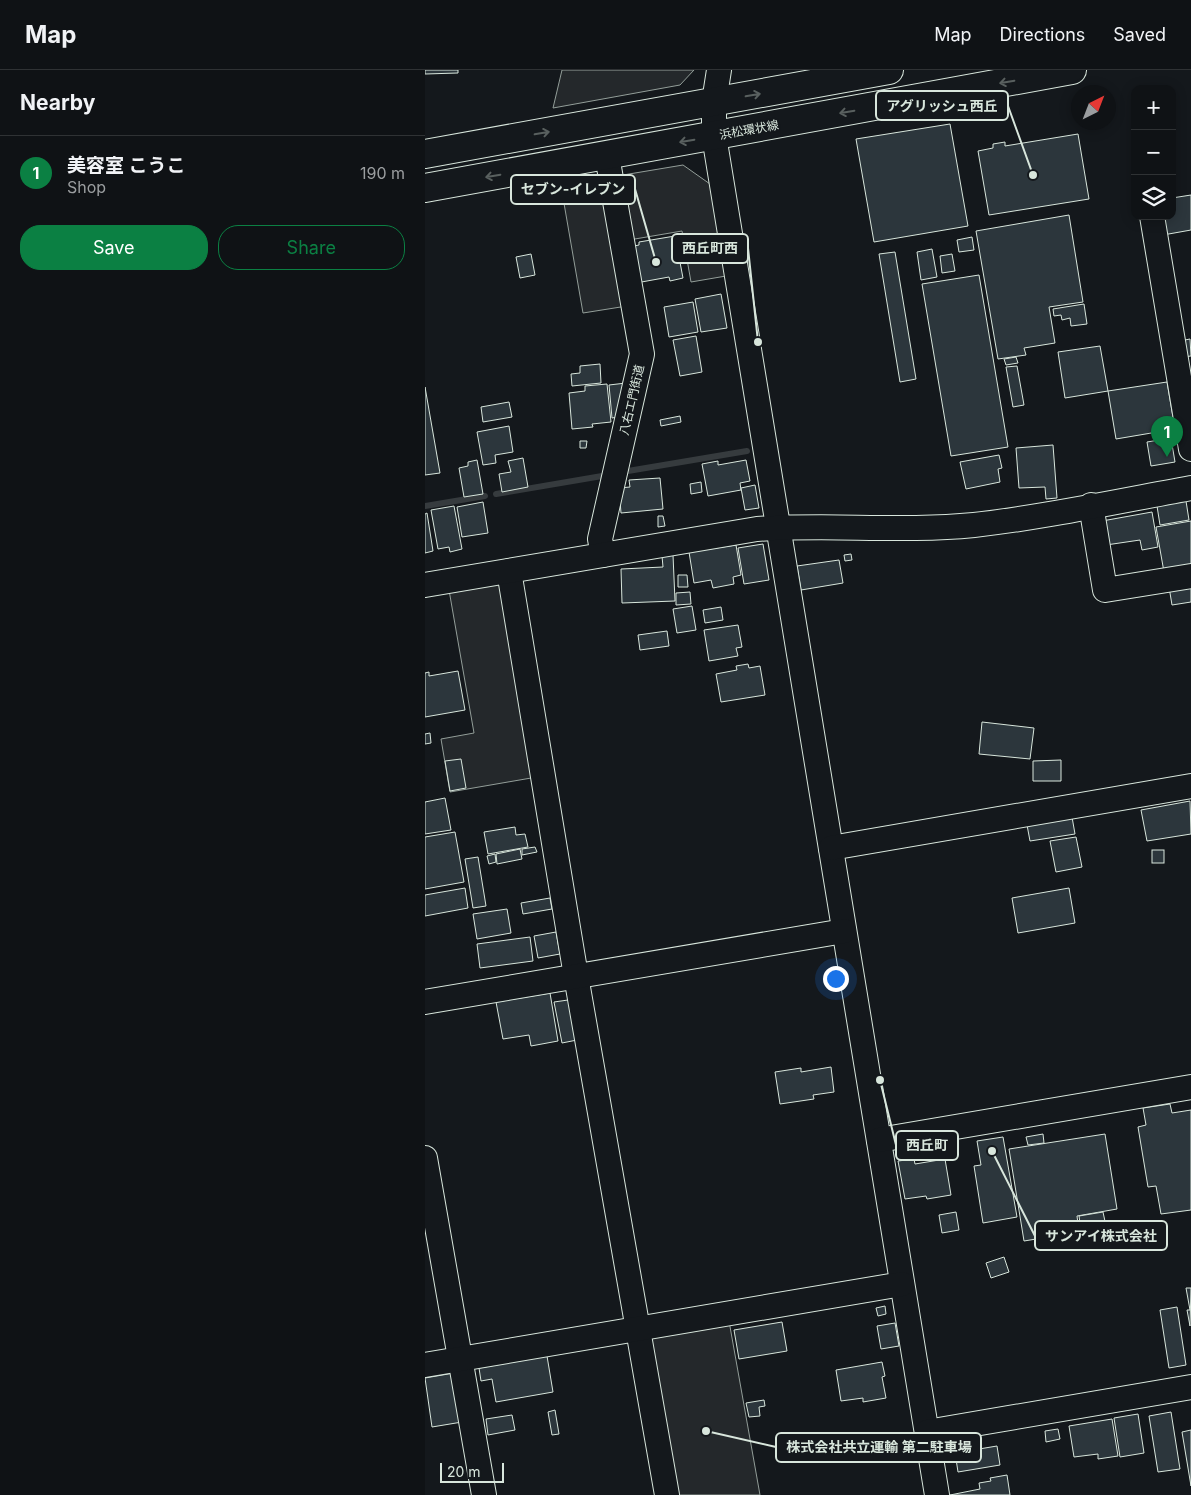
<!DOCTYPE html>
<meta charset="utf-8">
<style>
body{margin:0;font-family:Inter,"Noto Sans JP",sans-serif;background:#1d2022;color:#f1f3f6}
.controls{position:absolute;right:15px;top:15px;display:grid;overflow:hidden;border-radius:10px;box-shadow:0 2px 12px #0003}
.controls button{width:45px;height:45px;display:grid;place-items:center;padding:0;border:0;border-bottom:1px solid #2f3234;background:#0f1215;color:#f1f3f6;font:25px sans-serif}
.compass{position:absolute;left:646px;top:15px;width:45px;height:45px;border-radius:50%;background:#0f1215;box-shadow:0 2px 12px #0003;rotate:42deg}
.scale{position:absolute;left:15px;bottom:12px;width:64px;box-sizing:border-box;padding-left:5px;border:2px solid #d8e6dc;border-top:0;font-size:14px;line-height:18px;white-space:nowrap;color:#d8e6dc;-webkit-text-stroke:4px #14181c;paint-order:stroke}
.you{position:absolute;left:410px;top:908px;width:18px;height:18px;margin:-12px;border:4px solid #fff;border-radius:50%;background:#1a73e8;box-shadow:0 0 0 8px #1a73e833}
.badge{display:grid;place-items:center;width:32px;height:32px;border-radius:50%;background:#0b8043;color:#fff;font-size:16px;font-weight:700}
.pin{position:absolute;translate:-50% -41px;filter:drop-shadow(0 1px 2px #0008)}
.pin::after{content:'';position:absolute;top:26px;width:18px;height:15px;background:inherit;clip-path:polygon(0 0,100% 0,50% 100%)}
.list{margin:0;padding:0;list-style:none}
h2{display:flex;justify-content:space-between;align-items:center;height:65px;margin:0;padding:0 20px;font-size:21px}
h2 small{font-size:16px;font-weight:400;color:#9b9ea0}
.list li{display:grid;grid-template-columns:32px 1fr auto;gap:15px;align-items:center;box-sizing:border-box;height:75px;padding:0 20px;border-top:1px solid #2f3234}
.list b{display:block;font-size:19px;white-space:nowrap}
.list p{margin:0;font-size:16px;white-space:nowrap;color:#9b9ea0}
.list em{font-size:16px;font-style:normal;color:#9b9ea0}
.actions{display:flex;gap:10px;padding:15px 20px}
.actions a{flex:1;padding:11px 0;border:1px solid #0b8043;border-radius:20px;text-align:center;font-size:18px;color:#0b8043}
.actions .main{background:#0b8043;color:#fff}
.icon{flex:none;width:28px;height:28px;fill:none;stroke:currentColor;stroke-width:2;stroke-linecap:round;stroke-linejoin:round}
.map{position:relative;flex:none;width:766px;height:1425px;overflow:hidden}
header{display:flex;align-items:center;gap:30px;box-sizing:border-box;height:70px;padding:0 25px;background:#0f1215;border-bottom:1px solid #2f3234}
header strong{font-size:24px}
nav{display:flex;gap:28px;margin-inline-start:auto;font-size:18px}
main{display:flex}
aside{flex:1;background:#0f1215}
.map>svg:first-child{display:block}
.parking{fill:#24282b;stroke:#939e99}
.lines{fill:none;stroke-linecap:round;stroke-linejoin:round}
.stream{stroke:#363b3e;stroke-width:6}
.building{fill:#2c363c;stroke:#d8e6dc}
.minor-casing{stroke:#d8e6dc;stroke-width:26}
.major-casing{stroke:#d8e6dc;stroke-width:30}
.minor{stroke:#14181c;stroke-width:24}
.major{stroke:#14181c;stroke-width:28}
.oneway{stroke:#59605f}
.labels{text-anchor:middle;stroke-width:4;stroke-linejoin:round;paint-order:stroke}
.street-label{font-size:12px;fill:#d8e6dc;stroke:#14181c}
.leader{fill:none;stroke:#d8e6dc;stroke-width:2}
.callout-dot{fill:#d8e6dc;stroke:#14181c;stroke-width:2}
.callout{fill:#14181c;stroke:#d8e6dc;stroke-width:2}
.callout-label{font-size:14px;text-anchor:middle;font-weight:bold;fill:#d8e6dc}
</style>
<header>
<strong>Map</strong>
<nav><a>Map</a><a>Directions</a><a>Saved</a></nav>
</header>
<main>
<aside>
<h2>Nearby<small></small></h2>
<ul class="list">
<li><span class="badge">1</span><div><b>美容室 こうこ</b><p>Shop</p></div><em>190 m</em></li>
</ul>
<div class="actions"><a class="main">Save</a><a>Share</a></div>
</aside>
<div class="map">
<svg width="766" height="1425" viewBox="0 0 766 1425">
<rect width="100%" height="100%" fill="#14181c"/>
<g class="parking">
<path d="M137,0H269L255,15L128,38Z"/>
<path d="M258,95L285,114L301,206L266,212L257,161L204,170L192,106Z"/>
<path d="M180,109L202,236L158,243L136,116Z"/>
<path d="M73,511L80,516L112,707L25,722L16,669L49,663L24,520Z"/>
<path d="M304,1251L335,1425H249L222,1272L227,1264Z"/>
</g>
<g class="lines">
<g class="stream">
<path d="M197,402L322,381"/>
<path d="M71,424L183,405"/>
<path d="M0,436L60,426"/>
</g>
</g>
<g class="building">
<path d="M0,0H33V3L0,4Z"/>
<path d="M525,54L543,156L449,172L431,69Z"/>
<path d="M653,64L664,129L564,145L553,81L568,78V74L580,72V76Z"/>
<path d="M766,125V160L738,165L735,146H747V128Z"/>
<path d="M644,145L658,232L624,237L630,273L599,278L601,285L573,289L551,161Z"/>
<path d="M250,166L258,208L245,211L244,207L211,213L204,177L214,175V172Z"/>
<path d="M547,167L549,180L534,182L532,170Z"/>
<path d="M507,179L512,207L496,210L492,182Z"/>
<path d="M470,182L491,309L475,312L454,184Z"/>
<path d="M106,184L110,205L95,208L91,187Z"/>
<path d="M527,184L530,201L517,203L515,186Z"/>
<path d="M554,205L583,377L526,386L497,214Z"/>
<path d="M296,224L302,258L276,262L270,229Z"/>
<path d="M268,232L273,262L244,267L239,237Z"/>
<path d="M659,234L662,254L646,256L645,248L637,250L636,245L629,246L628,239Z"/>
<path d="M271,266L277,302L255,306L248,270Z"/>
<path d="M765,269L766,286L758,287L755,271Z"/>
<path d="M675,276L683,321L640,328L633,282Z"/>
<path d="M591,287L593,293L581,295L579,289Z"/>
<path d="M175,294L176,313L147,316L146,304L155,303V296Z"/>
<path d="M592,296L599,335L588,337L581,297Z"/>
<path d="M742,312L750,359L691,369L683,321Z"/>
<path d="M201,313L193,347L187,348L184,315Z"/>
<path d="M182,314L186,352L167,354L168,357L147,359L144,323L160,321V316Z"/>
<path d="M0,317L15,403L0,405Z"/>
<path d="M84,332L87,347L58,352L56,337Z"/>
<path d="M255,346L256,352L236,356L235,350Z"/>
<path d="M84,356L88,382L70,385L71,393L58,395L52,362Z"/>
<path d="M746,368L750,392L726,396L722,372Z"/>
<path d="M155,371H162L161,378H155Z"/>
<path d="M628,375L632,428L621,429L620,417L594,418L591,378Z"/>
<path d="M574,385L577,398L573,399L575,412L541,419L535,392Z"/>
<path d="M98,388L103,417L77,422L74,404L86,402L83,391Z"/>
<path d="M52,390L58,424L39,427L34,398L43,396V392Z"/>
<path d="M321,390L325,411L315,413L316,420L283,426L277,394L293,391V395Z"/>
<path d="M235,408L238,439L196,443L194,418L205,417L204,410Z"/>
<path d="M276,412L277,422L266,424L265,414Z"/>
<path d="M330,415L334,438L320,440L316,418Z"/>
<path d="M761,431L764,450L735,455L732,436Z"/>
<path d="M58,432L63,463L37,467L32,437Z"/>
<path d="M29,436L37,479L25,482L24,477L13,479L6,440Z"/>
<path d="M727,442L733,477L717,480L715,470L681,475L677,451Z"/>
<path d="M2,443L8,481L0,483V444Z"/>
<path d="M233,446H238L240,456L233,457Z"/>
<path d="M766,451V498L739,502L731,457Z"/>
<path d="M338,474L344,510L319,514L313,478Z"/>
<path d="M311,475L316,505L308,507L309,514L288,518L286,510L269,513L264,482Z"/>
<path d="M426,484L427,490L420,491L419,485Z"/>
<path d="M248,485L250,531L197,533L196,499L238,497L237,486Z"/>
<path d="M414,490L418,513L376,520L372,496Z"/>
<path d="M253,505H262L263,517H253Z"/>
<path d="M766,513V532L747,535L744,517Z"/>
<path d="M265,522L266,534L251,535V523Z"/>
<path d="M267,536L271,560L252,563L248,539Z"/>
<path d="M296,537L298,550L280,553L278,540Z"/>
<path d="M313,555L317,577L311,578L313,586L284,591L279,560Z"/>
<path d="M242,561L244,576L215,580L213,565Z"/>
<path d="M323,594L324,598L335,596L340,625L296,632L291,604L312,600L311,596Z"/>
<path d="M33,601L40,640L0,647V603L4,602V606Z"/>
<path d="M557,652L609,658L605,689L554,684Z"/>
<path d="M5,663L6,673L0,674V664Z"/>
<path d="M36,689L41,718L25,721L20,691Z"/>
<path d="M636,690V711H608V691Z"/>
<path d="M20,728L26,760L0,764V732Z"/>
<path d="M765,731L766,764L722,771L716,740Z"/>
<path d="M647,747L650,764L605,771L602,755Z"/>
<path d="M90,757L91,765L100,764L103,777L63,784L59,762Z"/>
<path d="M30,762L39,812L0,819V767Z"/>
<path d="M651,767L657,797L631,802L625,771Z"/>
<path d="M110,777L112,782L97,785V779Z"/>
<path d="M95,779L97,789L72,794L71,784Z"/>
<rect x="727" y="780" width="12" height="13"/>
<path d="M70,784L71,792L64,794L62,786Z"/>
<path d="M53,787L61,836L48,838L40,789Z"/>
<path d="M40,818L43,838L0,846V825Z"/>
<path d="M644,818L650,853L593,863L587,828Z"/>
<path d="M125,828L127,839L98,844L96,833Z"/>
<path d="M82,839L86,863L52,869L48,844Z"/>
<path d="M131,862L135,884L113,888L109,866Z"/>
<path d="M105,867L108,891L55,898L52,874Z"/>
<path d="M125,923L133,971L106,976L104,965L78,969L71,932Z"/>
<path d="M150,929L157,969L137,973L129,932Z"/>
<path d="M406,997L409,1022L388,1025L389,1029L355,1034L350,1002L376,998V1002Z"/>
<path d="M745,1034L747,1043L766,1040V1140L736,1144L731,1116L723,1117L713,1057L721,1055L718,1038Z"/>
<path d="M618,1064L619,1073L603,1075L601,1067Z"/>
<path d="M680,1064L692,1139L652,1146L654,1162L599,1171L584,1079Z"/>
<path d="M578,1067L592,1147L558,1153L549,1096L556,1095L552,1071Z"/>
<path d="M489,1089L490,1094L520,1089L526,1125L502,1129L501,1126L480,1129L473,1091Z"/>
<path d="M531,1142L534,1160L517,1163L514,1145Z"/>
<path d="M678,1142L681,1156L656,1160L654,1146Z"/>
<path d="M579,1187L584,1202L566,1208L561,1193Z"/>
<path d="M761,1218H766L765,1256L762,1240H765Z"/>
<path d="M460,1236L461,1244L453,1246L451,1238Z"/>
<path d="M752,1237L761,1295L744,1298L735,1240Z"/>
<path d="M357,1252L362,1281L314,1289L309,1260Z"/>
<path d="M470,1253L474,1276L456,1279L452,1256Z"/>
<path d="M122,1286L128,1322L71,1332L67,1309L56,1311L54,1298Z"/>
<path d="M457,1292L460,1306L457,1307L461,1328L438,1332V1328L416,1331L411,1300Z"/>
<path d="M29,1303L37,1352L7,1357L0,1308Z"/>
<path d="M339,1330L340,1336L334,1337L335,1346L324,1347L321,1333Z"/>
<path d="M130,1340L134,1364L127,1365L123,1342Z"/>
<path d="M746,1342L755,1399L733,1402L724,1346Z"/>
<path d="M713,1344L719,1383L695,1387L689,1348Z"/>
<path d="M87,1345L90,1360L63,1365L61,1349Z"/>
<path d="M687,1349L693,1386L673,1389V1384L649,1387L644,1356Z"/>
<path d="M633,1359L635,1369L621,1372L620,1361Z"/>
<path d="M766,1360V1416L757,1362Z"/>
<path d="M552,1372L554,1379L572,1376L575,1395L533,1402L531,1389L537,1388L534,1375Z"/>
<path d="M582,1405L585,1425H525L555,1419L554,1413L566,1411L565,1408Z"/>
</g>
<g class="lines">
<defs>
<g id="minor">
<path d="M294,0L289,32V66L512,1425"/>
<path d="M727,146L766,379"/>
<path d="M666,435L680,520L766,506"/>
<path d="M178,485L175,469L217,284L182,86"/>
<path d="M84,501L151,906L242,1425"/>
<path d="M0,515L332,459C404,454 477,462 549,455C621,447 694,431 766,418"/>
<path d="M406,778L766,716"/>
<path d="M0,932L419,861"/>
<path d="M454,1070L766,1017"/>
<path d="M0,1088L59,1425"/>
<path d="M0,1295L477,1214"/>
<path d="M502,1362L766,1317"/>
</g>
<g id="major">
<path d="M0,84L464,0"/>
<path d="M0,118L647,0"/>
</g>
</defs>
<use href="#minor" class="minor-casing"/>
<use href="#major" class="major-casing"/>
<use href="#minor" class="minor"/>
<use href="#major" class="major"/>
</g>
<defs><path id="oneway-shaft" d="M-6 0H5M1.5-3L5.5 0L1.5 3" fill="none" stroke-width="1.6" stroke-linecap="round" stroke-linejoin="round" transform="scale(1.25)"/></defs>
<g class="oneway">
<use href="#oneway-shaft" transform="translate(582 12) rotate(170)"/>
<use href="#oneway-shaft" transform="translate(328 25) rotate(-10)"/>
<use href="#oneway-shaft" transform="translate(422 42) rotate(170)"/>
<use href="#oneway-shaft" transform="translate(117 63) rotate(-10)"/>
<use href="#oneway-shaft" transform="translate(262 71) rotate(170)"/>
<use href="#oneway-shaft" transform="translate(68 106) rotate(170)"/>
</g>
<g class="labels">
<g class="street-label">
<text transform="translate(324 60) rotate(-10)" y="4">浜松環状線</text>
<text transform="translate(207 330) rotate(-77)" y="4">八右エ門街道</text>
</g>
</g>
<path class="leader" d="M608 105L583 36M231 192L210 119M333 272L323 178M455 1010L471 1075M567 1081L610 1166M281 1361L351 1377"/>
<g class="callout-dot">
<circle cx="608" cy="105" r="5"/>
<circle cx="231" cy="192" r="5"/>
<circle cx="333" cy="272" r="5"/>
<circle cx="455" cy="1010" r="5"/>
<circle cx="567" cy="1081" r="5"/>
<circle cx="281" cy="1361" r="5"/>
</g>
<g class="callout">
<rect x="451" y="21" width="132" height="29" rx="5"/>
<rect x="86" y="105" width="124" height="29" rx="5"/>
<rect x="247" y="164" width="76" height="29" rx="5"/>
<rect x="471" y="1061" width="62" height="29" rx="5"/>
<rect x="610" y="1151" width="132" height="29" rx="5"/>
<rect x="351" y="1363" width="205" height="29" rx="5"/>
</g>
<g class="callout-label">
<text x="517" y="41">アグリッシュ西丘</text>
<text x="148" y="124">セブン-イレブン</text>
<text x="285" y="183">西丘町西</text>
<text x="502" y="1080">西丘町</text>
<text x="676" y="1171">サンアイ株式会社</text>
<text x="454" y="1382">株式会社共立運輸 第二駐車場</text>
</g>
</svg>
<div class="controls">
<button>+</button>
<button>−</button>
<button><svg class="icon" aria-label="layers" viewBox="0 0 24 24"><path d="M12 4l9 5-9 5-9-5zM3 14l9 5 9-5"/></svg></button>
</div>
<svg class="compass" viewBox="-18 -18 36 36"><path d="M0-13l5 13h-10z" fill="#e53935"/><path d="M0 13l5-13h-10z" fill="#9b9ea0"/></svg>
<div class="scale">20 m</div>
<div class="you"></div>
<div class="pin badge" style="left:742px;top:387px">1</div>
</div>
</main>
